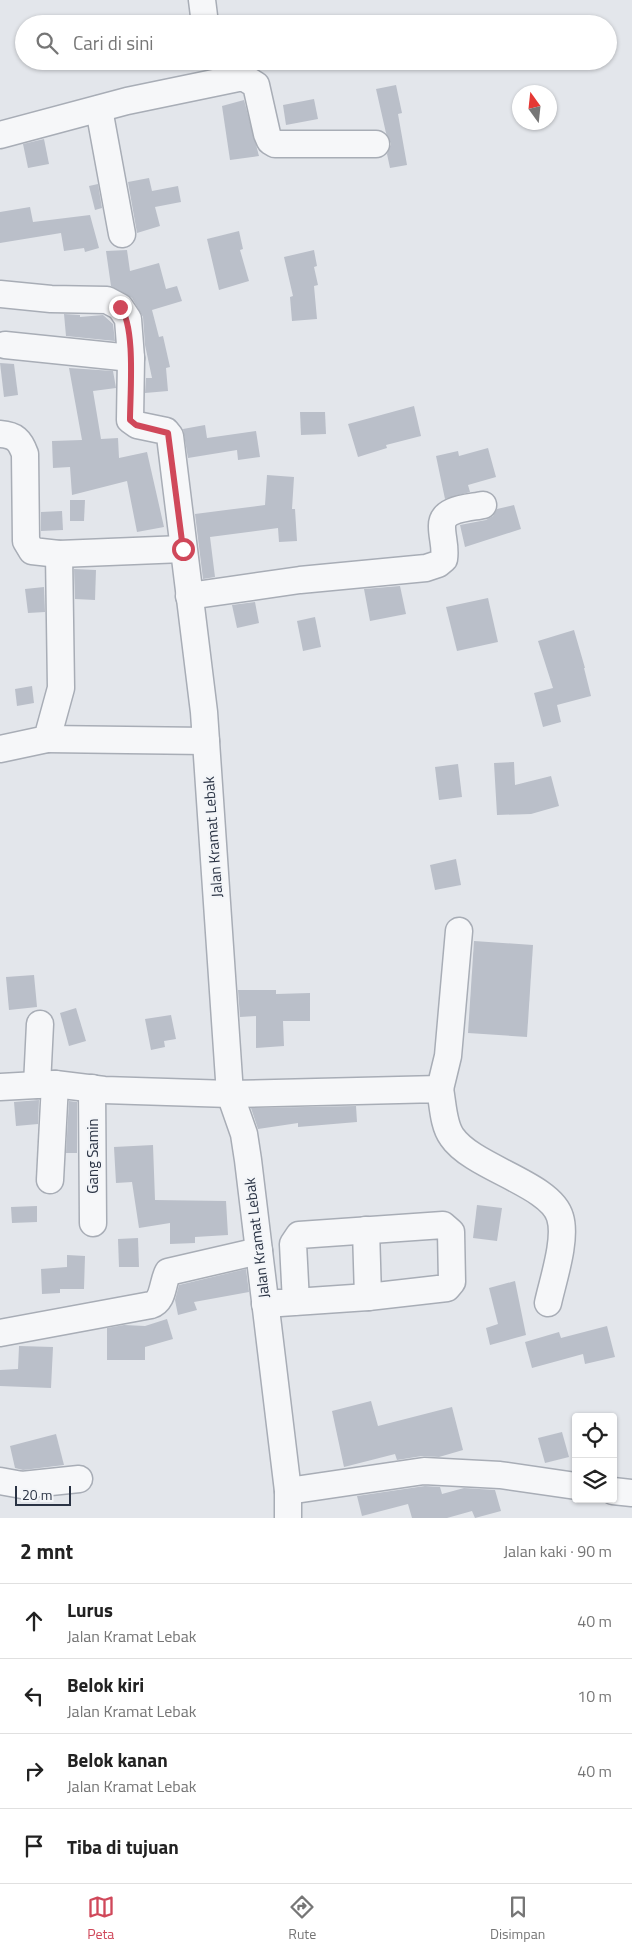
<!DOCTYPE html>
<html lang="id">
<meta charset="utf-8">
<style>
body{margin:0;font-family:"Titillium Web",sans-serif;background:#f2f2f2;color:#222}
.controls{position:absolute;right:15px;bottom:15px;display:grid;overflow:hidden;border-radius:5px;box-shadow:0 1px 4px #0004}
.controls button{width:45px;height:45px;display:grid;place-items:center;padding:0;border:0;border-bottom:1px solid #e0e0e0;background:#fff;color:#222;font:25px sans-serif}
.compass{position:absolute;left:512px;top:85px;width:45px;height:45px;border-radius:50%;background:#fff;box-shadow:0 1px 4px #0004;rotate:345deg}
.scale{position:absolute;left:15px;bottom:12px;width:56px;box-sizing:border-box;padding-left:5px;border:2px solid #2a3344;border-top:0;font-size:14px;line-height:18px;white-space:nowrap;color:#2a3344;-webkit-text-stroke:4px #f3f5f8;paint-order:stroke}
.stop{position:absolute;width:15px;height:15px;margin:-11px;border:4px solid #d0485a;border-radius:50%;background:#fff}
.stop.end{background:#d0485a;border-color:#fff;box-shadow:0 1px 5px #0008}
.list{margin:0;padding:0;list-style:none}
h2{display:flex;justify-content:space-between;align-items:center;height:65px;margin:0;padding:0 20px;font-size:21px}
h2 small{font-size:16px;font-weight:400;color:#767676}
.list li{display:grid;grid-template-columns:32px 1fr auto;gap:15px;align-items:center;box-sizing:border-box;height:75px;padding:0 20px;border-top:1px solid #e0e0e0}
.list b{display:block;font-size:19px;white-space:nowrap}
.list p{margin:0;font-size:16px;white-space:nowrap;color:#767676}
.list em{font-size:16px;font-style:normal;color:#767676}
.icon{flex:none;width:28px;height:28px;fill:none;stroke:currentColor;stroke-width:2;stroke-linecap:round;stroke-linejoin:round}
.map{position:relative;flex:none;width:632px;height:1518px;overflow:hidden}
.search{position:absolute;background:#fff;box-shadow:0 1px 4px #0004;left:15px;right:15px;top:15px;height:55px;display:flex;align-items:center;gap:12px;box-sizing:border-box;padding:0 18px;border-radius:28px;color:#767676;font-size:19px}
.sheet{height:365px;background:#fff}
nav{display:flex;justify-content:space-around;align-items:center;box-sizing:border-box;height:70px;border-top:1px solid #e0e0e0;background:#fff;font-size:14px;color:#767676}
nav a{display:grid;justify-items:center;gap:2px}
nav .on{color:#d0485a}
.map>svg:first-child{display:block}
.building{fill:#babfc9}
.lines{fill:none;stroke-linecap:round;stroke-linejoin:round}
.minor-casing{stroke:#a8adb6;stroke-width:29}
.minor{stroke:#f6f7f9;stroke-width:26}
.route{stroke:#d0485a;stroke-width:6}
.labels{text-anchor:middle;stroke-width:4;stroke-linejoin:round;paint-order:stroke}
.street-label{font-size:15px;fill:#2a3344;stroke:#f3f5f8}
</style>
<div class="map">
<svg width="632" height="1518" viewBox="0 0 632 1518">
<rect width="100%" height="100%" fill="#e3e6eb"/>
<g class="building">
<path d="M396,85L402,113L398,114L407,165L390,168L387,154L391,144L386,133L376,89Z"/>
<path d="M314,99L318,119L286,125L283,105Z"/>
<path d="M244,100L259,156L230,160L222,106Z"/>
<path d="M44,139L49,164L28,168L23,144Z"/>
<path d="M149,178L152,191L178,186L181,202L155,207L160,226L137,233L128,182Z"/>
<path d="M98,184L102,208L95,210L89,186Z"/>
<path d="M30,207L33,222L90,215L99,248L85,252L84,248L64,251L61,233L0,243V212Z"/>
<path d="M239,231L243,249L240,250L249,281L219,290L207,239Z"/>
<path d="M127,250L130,271L159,263L166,289L177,286L182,301L152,310L159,337L163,336L170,367L166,368L168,391L145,393L146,378H152L145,345L143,317L132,298L111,286L106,251Z"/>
<path d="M314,250L317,266L314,267L318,285L314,286L317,319L292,321L290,297L293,296L284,257Z"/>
<path d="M64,314L80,315V317L103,315L113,324L115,341L66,336Z"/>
<path d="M0,363L14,364L18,395L4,397Z"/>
<path d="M69,368L113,371L116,388L93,391L101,439L118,438L119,458L147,452L164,527L137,532L127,481L72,495L70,467L53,468L52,441L82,440Z"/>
<path d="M414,406L421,436L386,445L387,448L358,457L348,424Z"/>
<path d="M300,412H325L326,434L301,435Z"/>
<path d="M205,425L207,438L256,431L260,457L238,460L237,450L188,458L183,429Z"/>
<path d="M488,448L496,477L468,485L470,492L445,499L436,456L458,451L459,456Z"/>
<path d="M267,475L294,477L292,509H295L297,541L279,542L278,528L210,537L215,577L203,579L195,514L265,505Z"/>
<path d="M70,500H85L84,521H70Z"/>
<path d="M514,505L521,529L465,547L460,525L486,520L493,516L497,509Z"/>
<path d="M62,511L63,530L41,531V512Z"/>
<path d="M74,569L96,570L95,600L75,599Z"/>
<path d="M400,586L406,614L370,621L364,589Z"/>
<path d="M44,587L45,612L28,613L25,589Z"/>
<path d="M488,598L498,642L457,651L446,607Z"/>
<path d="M255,602L259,623L237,628L232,605Z"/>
<path d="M315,617L321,647L303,651L297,621Z"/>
<path d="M574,630L585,668H584L591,696L557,705L561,722L543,727L534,693L553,688L538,641Z"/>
<path d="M32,686L34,703L17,706L15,689Z"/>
<path d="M514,762L515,785L551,776L559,806L531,814L497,815L494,763Z"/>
<path d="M458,764L462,797L439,800L435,767Z"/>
<path d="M456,859L461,885L435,890L430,865Z"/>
<path d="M474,941L533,945L527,1037L468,1033Z"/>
<path d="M34,975L37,1007L9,1010L6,977Z"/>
<path d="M238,990H276V994L310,993V1021H283L284,1046L256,1048V1016L240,1017Z"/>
<path d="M76,1008L86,1041L69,1046L60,1013Z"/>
<path d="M171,1015L176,1039L164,1041L165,1047L151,1050L145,1019Z"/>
<path d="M39,1100L38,1124L16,1126L14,1102Z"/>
<path d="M69,1101L77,1102V1153H66Z"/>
<path d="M356,1106L357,1122L298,1127V1123L258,1129L251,1108Z"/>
<path d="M153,1145L155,1200L226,1201L228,1235L195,1237V1243L170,1244V1223L139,1228L132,1182L116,1183L114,1147Z"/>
<path d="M477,1205L502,1208L497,1241L473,1238Z"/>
<path d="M37,1206V1222L12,1223L11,1207Z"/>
<path d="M138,1238L139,1267H119L118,1239Z"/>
<path d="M67,1255L85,1256L84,1289H60V1293L42,1294L41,1269L67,1267Z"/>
<path d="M246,1269L249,1292L194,1302L197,1310L178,1315L175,1300L179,1285Z"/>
<path d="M515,1281L526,1335L490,1345L486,1328L498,1324L489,1288Z"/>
<path d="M167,1319L173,1339L145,1347V1360H107V1328L124,1325L145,1326Z"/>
<path d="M607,1326L615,1357L585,1364L583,1354L532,1368L525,1342L559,1332L561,1338Z"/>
<path d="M19,1346L53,1347L51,1388L0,1386V1370L18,1369Z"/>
<path d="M371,1401L378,1426L452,1407L463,1450L439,1457L422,1456L397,1460L395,1454L344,1467L332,1411Z"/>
<path d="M562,1432L569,1457L545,1463L538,1438Z"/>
<path d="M56,1434L64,1465L23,1470L15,1468L10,1446Z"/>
<path d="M425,1486L440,1487L442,1494L464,1488L495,1490L501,1511L475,1518L472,1511L447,1518H412L408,1504L362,1516L357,1496Z"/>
</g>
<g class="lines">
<defs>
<g id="minor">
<path d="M202,0L205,24"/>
<path d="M99,109L122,234"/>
<path d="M0,135L127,101L243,77L256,85L267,134L270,141L275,144H376"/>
<path d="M0,294L51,299L107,300L120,307L128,319L131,358L130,420L137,425L166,431L170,436L204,712L230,1094L244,1134L248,1160L288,1491V1518"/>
<path d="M5,345L131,358"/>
<path d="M0,434C15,435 20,440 25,454L26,541L32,551L59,554L183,549"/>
<path d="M189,596L300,580L426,568L438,564L444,559C446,547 442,538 442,527C441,508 469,508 483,505"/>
<path d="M47,739L206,741"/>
<path d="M0,749L47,739L61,688L59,554"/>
<path d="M37,1085L40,1024"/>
<path d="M0,1087L55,1084L104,1090L230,1094L440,1089C443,1104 443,1125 452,1137C473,1168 551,1184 560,1217C567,1239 553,1280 548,1303"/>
<path d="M92,1088L93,1223"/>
<path d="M440,1089L448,1056L459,931"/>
<path d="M50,1180L55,1084"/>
<path d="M366,1230L368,1297"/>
<path d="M265,1304L368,1297L447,1288L452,1282L451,1232L443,1225L299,1235L293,1244L296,1302"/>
<path d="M0,1333L151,1305C164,1301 162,1283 168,1272L259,1251"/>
<path d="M0,1481L22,1485L79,1479"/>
<path d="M288,1491L424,1471L500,1475L576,1486"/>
<path d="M613,1491L632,1493"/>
</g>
</defs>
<use href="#minor" class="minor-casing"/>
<use href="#minor" class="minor"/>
</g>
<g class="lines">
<path class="route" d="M120,307C136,325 130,395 130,420L136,425L168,433L183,549"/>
</g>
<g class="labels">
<g class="street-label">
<text transform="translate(213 837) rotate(-94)" y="5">Jalan Kramat Lebak</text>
<text transform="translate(93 1156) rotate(-90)" y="5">Gang Samin</text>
<text transform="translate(257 1238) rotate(-97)" y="5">Jalan Kramat Lebak</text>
</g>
</g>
</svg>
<div class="controls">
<button><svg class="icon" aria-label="locate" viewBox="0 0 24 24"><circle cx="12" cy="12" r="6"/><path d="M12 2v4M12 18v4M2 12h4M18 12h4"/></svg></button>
<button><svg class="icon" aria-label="layers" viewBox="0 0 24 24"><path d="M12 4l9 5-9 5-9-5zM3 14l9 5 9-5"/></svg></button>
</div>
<svg class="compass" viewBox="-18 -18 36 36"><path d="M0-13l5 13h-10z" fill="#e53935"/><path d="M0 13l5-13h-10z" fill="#767676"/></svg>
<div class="scale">20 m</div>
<div class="stop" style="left:183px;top:549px"></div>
<div class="stop end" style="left:120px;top:307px"></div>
<div class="search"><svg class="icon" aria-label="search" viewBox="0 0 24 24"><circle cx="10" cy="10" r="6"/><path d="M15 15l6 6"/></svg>Cari di sini</div>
</div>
<section class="sheet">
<h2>2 mnt<small>Jalan kaki · 90 m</small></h2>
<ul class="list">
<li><svg class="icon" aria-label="ahead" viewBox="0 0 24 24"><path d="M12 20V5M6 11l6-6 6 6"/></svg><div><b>Lurus</b><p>Jalan Kramat Lebak</p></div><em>40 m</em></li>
<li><svg class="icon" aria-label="left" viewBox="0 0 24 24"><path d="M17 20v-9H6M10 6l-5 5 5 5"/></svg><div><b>Belok kiri</b><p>Jalan Kramat Lebak</p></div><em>10 m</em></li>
<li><svg class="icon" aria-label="right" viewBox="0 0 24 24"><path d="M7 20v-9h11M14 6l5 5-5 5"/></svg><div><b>Belok kanan</b><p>Jalan Kramat Lebak</p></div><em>40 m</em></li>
<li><svg class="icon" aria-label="arrive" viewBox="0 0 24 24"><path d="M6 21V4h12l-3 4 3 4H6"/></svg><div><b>Tiba di tujuan</b></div></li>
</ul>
</section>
<nav>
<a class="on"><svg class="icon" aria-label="map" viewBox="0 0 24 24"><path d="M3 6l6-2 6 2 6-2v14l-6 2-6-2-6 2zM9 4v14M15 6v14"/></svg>Peta</a>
<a><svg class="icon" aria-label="directions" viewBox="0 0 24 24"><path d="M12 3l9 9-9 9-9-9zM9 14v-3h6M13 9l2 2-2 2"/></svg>Rute</a>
<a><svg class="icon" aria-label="saved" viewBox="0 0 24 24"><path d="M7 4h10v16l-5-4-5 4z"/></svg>Disimpan</a>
</nav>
